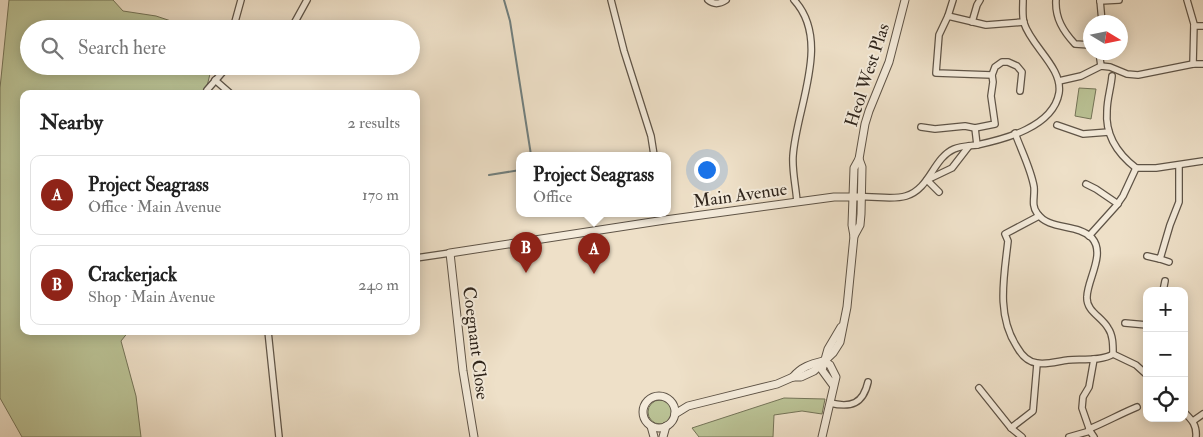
<!DOCTYPE html>
<meta charset="utf-8">
<style>
body{margin:0;font-family:"IM FELL Double Pica",serif;background:#f6f6f6;color:#222}
.controls{position:absolute;right:15px;bottom:15px;display:grid;overflow:hidden;border-radius:10px;box-shadow:0 2px 12px #0003}
.controls button{width:45px;height:45px;display:grid;place-items:center;padding:0;border:0;border-bottom:1px solid #e0e0e0;background:#fff;color:#222;font:25px sans-serif}
.compass{position:absolute;left:1083px;top:15px;width:45px;height:45px;border-radius:50%;background:#fff;box-shadow:0 2px 12px #0003;rotate:100deg}
.you{position:absolute;left:706px;top:169px;width:18px;height:18px;margin:-12px;border:4px solid #fff;border-radius:50%;background:#1a73e8;box-shadow:0 0 0 8px #1a73e833}
.badge{display:grid;place-items:center;width:32px;height:32px;border-radius:50%;background:#8f2418;color:#fff;font-size:16px;font-weight:700}
.pin{position:absolute;translate:-50% -41px;filter:drop-shadow(0 1px 2px #0008)}
.pin::after{content:'';position:absolute;top:26px;width:18px;height:15px;background:inherit;clip-path:polygon(0 0,100% 0,50% 100%)}
.popup{position:absolute;left:516px;top:152px;width:155px;height:65px;box-sizing:border-box;display:grid;place-content:center;border-radius:10px;background:#fff;filter:drop-shadow(0 1px 4px #0005);font-size:16px;white-space:nowrap;color:#767676}
.popup b{font-size:19px;color:#222}
.popup::after{content:'';position:absolute;left:50%;top:100%;margin-left:-10px;border:10px solid transparent;border-top-color:#fff}
.list{margin:0;padding:0;list-style:none}
h2{display:flex;justify-content:space-between;align-items:center;height:65px;margin:0;padding:0 20px;font-size:21px}
h2 small{font-size:16px;font-weight:400;color:#767676}
.list li{display:grid;grid-template-columns:32px 1fr auto;gap:15px;align-items:center;box-sizing:border-box;height:80px;margin:0 10px 10px;padding:0 10px;border:1px solid #e0e0e0;border-radius:10px}
.list b{display:block;font-size:19px;white-space:nowrap}
.list p{margin:0;font-size:16px;white-space:nowrap;color:#767676}
.list em{font-size:16px;font-style:normal;color:#767676}
.icon{flex:none;width:28px;height:28px;fill:none;stroke:currentColor;stroke-width:2;stroke-linecap:round;stroke-linejoin:round}
.map{position:relative;flex:none;width:1203px;height:437px;overflow:hidden}
.search{position:absolute;background:#fff;box-shadow:0 2px 12px #0003;left:20px;top:20px;width:400px;height:55px;display:flex;align-items:center;gap:12px;box-sizing:border-box;padding:0 18px;border-radius:28px;color:#767676;font-size:19px}
.panel{position:absolute;background:#fff;box-shadow:0 2px 12px #0003;left:20px;top:90px;width:400px;height:245px;border-radius:10px}
.map>svg:first-child{display:block}
.green{fill:#bac295;stroke:#747458}
.lines{fill:none;stroke-linecap:round;stroke-linejoin:round}
.stream{stroke:#717f7e;stroke-width:2}
.minor-casing{stroke:#5f5447;stroke-width:8}
.tertiary-casing{stroke:#5f5447;stroke-width:9}
.minor{stroke:#f4ebdb;stroke-width:5.5}
.tertiary{stroke:#f4ebdb;stroke-width:7}
.labels{text-anchor:middle;stroke-width:4;stroke-linejoin:round;paint-order:stroke}
.street-label{font-size:18px;fill:#2f251c;stroke:#f4ebdb}
</style>
<div class="map">
<svg width="1203" height="437" viewBox="0 0 1203 437">
<rect width="100%" height="100%" fill="#eee0c8"/>
<filter id="stains"><feTurbulence type="fractalNoise" baseFrequency=".004" numOctaves="4"/><feColorMatrix values="0 0 0 0 .2 0 0 0 0 .09 0 0 0 0 .02 0 0 0 .5 -.17"/></filter>
<radialGradient id="worn" r=".72"><stop offset=".6" stop-color="#630" stop-opacity="0"/><stop offset="1" stop-color="#630" stop-opacity=".3"/></radialGradient>
<g class="green">
<path d="M9,0H113L123,11L156,16L195,29H29V66H212L205,94H24V331H129L121,341L136,396L141,437H22L0,398V88Z"/>
<path d="M1079,88L1096,89L1091,119L1075,116Z"/>
<path d="M784,398L825,399L822,414L802,411L774,415L773,437H699L692,428Z"/>
<circle cx="660" cy="412" r="12"/>
</g>
<g class="lines">
<g class="stream">
<path d="M504,0L510,21L531,155"/>
<path d="M489,175L520,170"/>
</g>
<defs>
<g id="minor">
<path d="M611,0L624,51L651,136L654,155"/>
<path d="M708,0C714,5 720,4 726,0"/>
<path d="M794,0C832,41 796,108 793,156C792,171 796,187 797,202"/>
<path d="M1056,0C1055,18 1063,31 1075,44L1090,45"/>
<path d="M1100,0L1102,22"/>
<path d="M1187,0L1194,24L1193,64"/>
<path d="M1100,1L1119,0"/>
<path d="M948,16L953,0"/>
<path d="M972,22L977,5L980,0"/>
<path d="M1194,26H1203"/>
<path d="M233,29L241,0"/>
<path d="M291,29L307,0"/>
<path d="M1099,52L1101,66"/>
<path d="M992,75L936,73L939,35L948,16L986,25L1024,22"/>
<path d="M1112,76C1111,88 1107,99 1107,111C1105,135 1118,154 1136,168"/>
<path d="M215,80L231,94"/>
<path d="M1059,81L1081,76L1101,66L1110,67L1127,74L1138,75L1193,64H1203"/>
<path d="M207,90L228,66"/>
<path d="M1057,125L1083,134L1109,132"/>
<path d="M921,127L935,129L965,126L975,128L995,124L991,96L993,82L992,75L995,67L1002,62H1008L1017,66L1022,72L1020,91"/>
<path d="M975,128L977,145"/>
<path d="M1015,133C1021,150 1031,169 1034,187C1035,197 1031,205 1037,213C1049,231 1077,223 1092,238C1106,254 1087,280 1087,297C1086,311 1102,317 1108,328C1113,335 1113,345 1113,354L1136,365L1147,375"/>
<path d="M929,179L952,168L969,146"/>
<path d="M927,180L939,192"/>
<path d="M1086,184L1096,189L1118,204"/>
<path d="M861,197C874,196 893,200 906,196C930,189 933,158 954,149C961,146 969,146 977,145C1005,139 1053,127 1059,93C1063,68 1031,46 1024,23C1022,16 1023,7 1023,0"/>
<path d="M1039,216L1005,234L1008,241C1004,277 996,315 1017,347C1021,354 1028,362 1037,363C1046,365 1059,361 1068,360C1081,359 1103,361 1113,354"/>
<path d="M1089,236L1116,206L1123,196L1136,168H1156L1203,161"/>
<path d="M1147,256L1160,259L1170,225L1179,202V165"/>
<path d="M416,258L450,253"/>
<path d="M1160,259L1169,262"/>
<path d="M1163,291L1165,281"/>
<path d="M1125,323L1147,325"/>
<path d="M268,331L279,437"/>
<path d="M979,388L1011,428L1022,437"/>
<path d="M830,403C851,408 863,404 868,382"/>
<path d="M1184,412C1192,420 1197,425 1196,437"/>
<path d="M1193,421L1203,414"/>
<path d="M1011,428L1033,411L1037,364"/>
<path d="M1089,429C1106,422 1120,414 1137,407"/>
<path d="M1069,437L1090,431"/>
<path d="M1094,437L1090,431L1082,408L1083,397L1089,387L1094,359"/>
</g>
<g id="tertiary">
<path d="M854,236L860,225L861,214L862,167L859,159"/>
<path d="M793,377C801,367 811,364 823,361"/>
<path d="M833,385L822,370L828,349L841,327"/>
<circle cx="659" cy="412" r="16"/>
<path d="M675,414L688,406L777,384L793,377H801L814,371L833,353L840,342L847,307L854,236L852,225L854,168L859,159L865,124L869,111L889,62L905,0"/>
<path d="M651,426L654,437"/>
<path d="M474,437L463,371L450,253L665,220L834,197H861"/>
<path d="M663,437L666,426"/>
<path d="M822,437L836,377L830,365L824,361"/>
</g>
</defs>
<use href="#minor" class="minor-casing"/>
<use href="#tertiary" class="tertiary-casing"/>
<use href="#minor" class="minor"/>
<use href="#tertiary" class="tertiary"/>
</g>
<g class="labels">
<g class="street-label">
<text transform="translate(867 75) rotate(-72)" y="6">Heol West Plas</text>
<text transform="translate(740 195) rotate(-8)" y="6">Main Avenue</text>
<text transform="translate(476 343) rotate(83)" y="6">Coegnant Close</text>
</g>
</g>
<rect width="100%" height="100%" filter="url(#stains)"/>
<rect width="100%" height="100%" fill="url(#worn)"/>
</svg>
<div class="controls">
<button>+</button>
<button>−</button>
<button><svg class="icon" aria-label="locate" viewBox="0 0 24 24"><circle cx="12" cy="12" r="6"/><path d="M12 2v4M12 18v4M2 12h4M18 12h4"/></svg></button>
</div>
<svg class="compass" viewBox="-18 -18 36 36"><path d="M0-13l5 13h-10z" fill="#e53935"/><path d="M0 13l5-13h-10z" fill="#767676"/></svg>
<div class="you"></div>
<div class="pin badge" style="left:594px;top:274px">A</div>
<div class="popup"><b>Project Seagrass</b>Office</div>
<div class="pin badge" style="left:526px;top:273px">B</div>
<div class="search"><svg class="icon" aria-label="search" viewBox="0 0 24 24"><circle cx="10" cy="10" r="6"/><path d="M15 15l6 6"/></svg>Search here</div>
<section class="panel">
<h2>Nearby<small>2 results</small></h2>
<ul class="list">
<li><span class="badge">A</span><div><b>Project Seagrass</b><p>Office · Main Avenue</p></div><em>170 m</em></li>
<li><span class="badge">B</span><div><b>Crackerjack</b><p>Shop · Main Avenue</p></div><em>240 m</em></li>
</ul>
</section>
</div>
